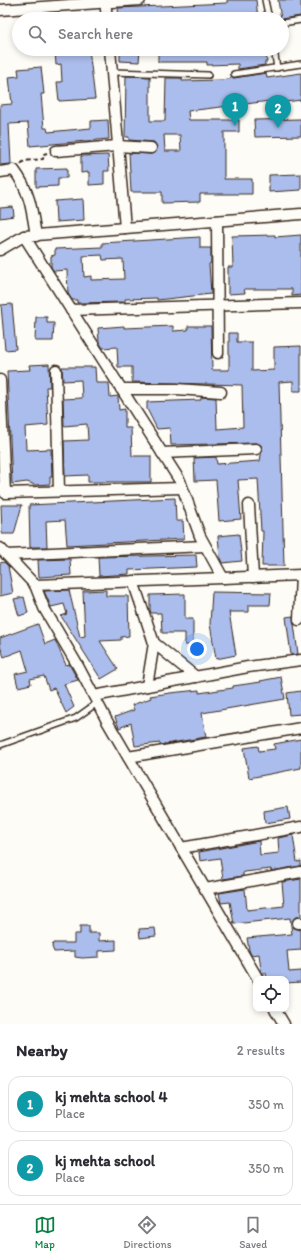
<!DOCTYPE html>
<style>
body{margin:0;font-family:Itim,sans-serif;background:#f2f2f3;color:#2b2b33}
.controls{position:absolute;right:12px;bottom:12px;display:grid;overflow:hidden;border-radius:8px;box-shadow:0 2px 6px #0003}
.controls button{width:36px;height:36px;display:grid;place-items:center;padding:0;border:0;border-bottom:1px solid #e1e1e2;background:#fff;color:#2b2b33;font:20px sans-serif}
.you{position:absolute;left:197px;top:649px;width:14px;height:14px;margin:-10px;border:3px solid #fff;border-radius:50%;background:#1a73e8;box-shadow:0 0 0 6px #1a73e833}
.badge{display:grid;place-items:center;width:26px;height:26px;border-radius:50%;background:#0b8043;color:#fff;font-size:13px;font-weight:700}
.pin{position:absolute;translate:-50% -33px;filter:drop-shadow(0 1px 2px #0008)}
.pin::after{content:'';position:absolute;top:21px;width:14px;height:12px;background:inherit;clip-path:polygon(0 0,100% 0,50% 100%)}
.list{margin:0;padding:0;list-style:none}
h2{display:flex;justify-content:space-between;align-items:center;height:52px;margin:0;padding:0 16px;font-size:17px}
h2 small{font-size:13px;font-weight:400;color:#7c7c81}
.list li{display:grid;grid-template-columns:26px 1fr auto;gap:12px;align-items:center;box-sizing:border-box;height:56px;margin:0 8px 8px;padding:0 8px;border:1px solid #e1e1e2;border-radius:12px}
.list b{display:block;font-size:15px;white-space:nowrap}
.list p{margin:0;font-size:13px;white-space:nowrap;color:#7c7c81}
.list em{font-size:13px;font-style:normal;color:#7c7c81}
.icon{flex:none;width:22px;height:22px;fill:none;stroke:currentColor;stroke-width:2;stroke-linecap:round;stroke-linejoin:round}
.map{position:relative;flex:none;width:301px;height:1024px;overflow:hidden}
.search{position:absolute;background:#fff;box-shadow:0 2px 6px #0003;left:12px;right:12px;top:12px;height:44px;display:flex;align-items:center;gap:10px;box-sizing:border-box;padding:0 14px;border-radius:22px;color:#7c7c81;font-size:15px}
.sheet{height:180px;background:#fff}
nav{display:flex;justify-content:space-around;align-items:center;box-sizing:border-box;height:56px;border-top:1px solid #e1e1e2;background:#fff;font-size:11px;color:#7c7c81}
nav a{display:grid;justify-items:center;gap:2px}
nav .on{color:#0b8043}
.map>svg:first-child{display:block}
.building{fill:#abbdec;stroke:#3b2a1e;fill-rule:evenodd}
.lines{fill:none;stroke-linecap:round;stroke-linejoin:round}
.service-casing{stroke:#3b2a1e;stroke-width:8}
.minor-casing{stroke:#3b2a1e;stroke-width:13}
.path{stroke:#3b2a1e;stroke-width:2;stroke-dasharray:4 3;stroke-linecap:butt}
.service{stroke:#fdfcf7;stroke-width:5}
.minor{stroke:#fdfcf7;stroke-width:10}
</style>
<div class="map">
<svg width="301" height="1024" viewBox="0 0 301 1024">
<rect width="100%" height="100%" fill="#fdfcf7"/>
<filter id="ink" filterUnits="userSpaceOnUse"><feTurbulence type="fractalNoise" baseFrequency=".025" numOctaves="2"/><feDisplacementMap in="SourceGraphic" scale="8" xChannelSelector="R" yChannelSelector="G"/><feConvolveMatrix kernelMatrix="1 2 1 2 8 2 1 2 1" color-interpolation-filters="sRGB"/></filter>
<g filter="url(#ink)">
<g class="building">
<path d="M227,0H256L258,19H119L118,8L227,3Z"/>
<path d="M278,0H301V16L281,19Z"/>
<path d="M89,49L95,99L59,101L57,82H62L61,64L56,65L55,51Z"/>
<path d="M120,49H140L139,62L120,61Z"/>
<path d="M158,49H265L267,62H265V65L238,69V64L207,65V62H158Z"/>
<path d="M41,67L44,94H41L44,128H47L48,132L91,128V121L108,120L109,139L30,146L28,123L9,124L11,164L0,165V105L12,104L9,77L19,76L18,69Z"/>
<path d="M266,73L267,78L301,73V100L278,103V100L188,111L189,120H239V132H224V179H252V194H200V202L162,203V192H131L129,153L151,154L156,152L157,148L154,142L129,140V137H125L126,76L150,77V121H165L166,78H182V81L221,80ZM164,135H180L181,151H165Z"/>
<path d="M301,119V136L255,137L254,120Z"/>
<path d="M108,155L109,171H104V184L89,185V172L81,173V156Z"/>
<path d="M67,168V178H58V186L36,187V169Z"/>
<path d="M301,174V190L269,192V175Z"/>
<path d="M83,199L84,220L56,222L55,201Z"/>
<path d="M13,207L14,216L0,218V208Z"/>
<path d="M275,235V237L301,235V295L292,296V289H244L245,293L228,294V267H233L232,236Z"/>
<path d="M200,237V248H211V263L209,264L211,294L157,300V298L125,299V302L77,303V300H72L68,294L67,270L54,271L51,267V256L55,255V249L102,247V243ZM102,255L103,260L123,259L124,279L91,280V276L84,277L83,256Z"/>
<path d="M12,304L16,349L5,350L1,305Z"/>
<path d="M36,317H47V323H54L53,341H35Z"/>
<path d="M124,326V328L173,326V331L188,330V326H211L212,370H229V333H237V342H252V371L274,370V347L301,346V391H293V381L279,382L284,566H262L263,531H261L258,479L238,480L241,519L219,521L216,480L195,481L194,458L216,457L217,464L260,461L262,449L261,445L256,443L171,445L170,428L157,429L147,409V402L201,400V397L216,398L217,429L243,427L242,385L132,382V367H118L117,347L103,348L99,342L98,328Z"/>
<path d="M49,364L50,387H46L48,425L25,427L26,450L51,449L52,477H50V484L35,485L27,482L12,484L7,371L30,370L29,365Z"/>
<path d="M62,367H95L96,383H109L110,397L118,396L119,410L125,409V428H131L132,456H151V482H88V475L65,476L64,441L88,440L87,424L64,426L63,399L82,398L81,380L63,381Z"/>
<path d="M175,498L176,521H183L184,539L67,545L65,520L46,521L47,547H30L29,505Z"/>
<path d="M1,505H22L14,534H2Z"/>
<path d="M239,534L242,561L222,563L220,558L218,536Z"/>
<path d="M196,555L197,567L129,570V574L99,576L98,557Z"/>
<path d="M70,559L71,575L39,577L38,560Z"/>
<path d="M4,562L8,566L13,593L0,596V563Z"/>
<path d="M69,590L80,637L85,636L83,591L106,590V596H128L129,636L121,637V640L100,641L118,669L101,679L61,616L67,614L64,604L51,607L44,591Z"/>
<path d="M212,592L271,593L270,605H249V612H229L236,655L216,659L210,624Z"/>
<path d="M185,594V619H193V645H185V633H162L161,613H151L150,610V595Z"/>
<path d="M24,597L28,613L19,616L14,599Z"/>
<path d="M293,616L298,654L291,655L286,617Z"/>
<path d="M38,624L45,644L55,640L66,665L69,664L78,680L64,684L74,707L66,713L54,688L49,690L44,676L30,679L31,684L18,687L15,674L28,671L22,650L4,657L0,646V638Z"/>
<path d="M281,677L285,699L202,713L206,737L160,745V743L135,746L131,723L119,728L115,717L134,710L132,705L151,698L150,696L170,693L199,690V693L233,688V686L261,682L260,681Z"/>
<path d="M301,691V714L289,715L287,693Z"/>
<path d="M301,739V768L249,778L244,748L258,746L259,751L275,749L274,744Z"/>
<path d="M288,807L290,819L265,823L264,811Z"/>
<path d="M293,835L297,862L301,861V866L271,871V869L245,872L243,873V876L223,879L220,858L200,861L199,852L259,841L260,855L279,853L278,838Z"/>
<path d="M301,879V916L294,918L292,923L294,928L301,930V950L287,951L289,972L301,971V982L286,983V979H267L266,973H262L261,970L259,954L251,955L249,950L247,938L292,934L290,918L234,924L230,902L221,903L219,893L245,889L247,910L284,906L282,882Z"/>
<path d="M80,926H89V933H99V941L116,940V950L99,951V957L82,958L75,957V951L54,952L52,947L53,943H74V934H80Z"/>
<path d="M155,928L156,936L140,938L139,929Z"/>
</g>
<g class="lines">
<defs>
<g id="service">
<path d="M265,0L269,19"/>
<path d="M282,23L301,20"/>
<path d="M274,49L277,68"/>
<path d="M113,72L208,75"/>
<path d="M234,74L301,64"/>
<path d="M0,745L76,718L97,703"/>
</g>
<g id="minor">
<path d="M105,0L107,19"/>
<path d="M0,10L140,0"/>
<path d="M110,49L125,228"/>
<path d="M56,151L117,146L151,148"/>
<path d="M0,172L14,170C30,191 32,210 36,236"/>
<path d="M217,221L218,353"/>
<path d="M24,236L180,481L200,536L223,578L301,575"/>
<path d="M0,250L24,236L301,214"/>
<path d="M71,310L301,303"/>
<path d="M56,370L59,491"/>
<path d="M0,380L5,493L182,488"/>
<path d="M121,389H176L221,392"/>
<path d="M162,453L256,449"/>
<path d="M249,505L253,577"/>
<path d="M0,548L35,585L44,608L78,666L107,721L258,979"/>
<path d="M7,555L205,546"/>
<path d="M133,581L154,643L196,677"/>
<path d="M35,585L223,578"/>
<path d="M299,620L301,575"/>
<path d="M147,686L154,643"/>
<path d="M94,696L248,667L301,660"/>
<path d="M128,757L301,728"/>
<path d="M181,848L301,827"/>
<path d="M205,889L301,872"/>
<path d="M298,923H301"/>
<path d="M275,1009L284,1024"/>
</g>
</defs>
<use href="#service" class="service-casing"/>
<use href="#minor" class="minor-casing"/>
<path class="path" d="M21,164L24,161L43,159L44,154L47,153"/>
<use href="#service" class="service"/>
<use href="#minor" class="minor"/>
</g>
</g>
</svg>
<div class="controls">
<button><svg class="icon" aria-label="locate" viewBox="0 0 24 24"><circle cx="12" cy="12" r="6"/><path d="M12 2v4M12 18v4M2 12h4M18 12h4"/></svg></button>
</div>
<div class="you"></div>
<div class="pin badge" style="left:235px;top:126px;background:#0f9aa8">1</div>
<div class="pin badge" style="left:278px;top:128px;background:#0f9aa8">2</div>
<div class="search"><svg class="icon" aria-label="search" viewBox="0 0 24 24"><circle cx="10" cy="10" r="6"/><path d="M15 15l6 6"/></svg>Search here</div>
</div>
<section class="sheet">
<h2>Nearby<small>2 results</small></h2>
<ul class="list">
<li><span class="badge" style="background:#0f9aa8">1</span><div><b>kj mehta school 4</b><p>Place</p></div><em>350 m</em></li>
<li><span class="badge" style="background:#0f9aa8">2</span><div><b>kj mehta school</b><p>Place</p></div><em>350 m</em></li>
</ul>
</section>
<nav>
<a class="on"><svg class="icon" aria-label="map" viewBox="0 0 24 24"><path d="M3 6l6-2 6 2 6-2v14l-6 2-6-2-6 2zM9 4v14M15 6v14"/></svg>Map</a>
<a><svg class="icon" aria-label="directions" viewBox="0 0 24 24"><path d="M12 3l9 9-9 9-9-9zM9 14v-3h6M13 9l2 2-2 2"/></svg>Directions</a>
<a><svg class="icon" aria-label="saved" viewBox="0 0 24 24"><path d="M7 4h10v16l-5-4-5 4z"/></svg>Saved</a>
</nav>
